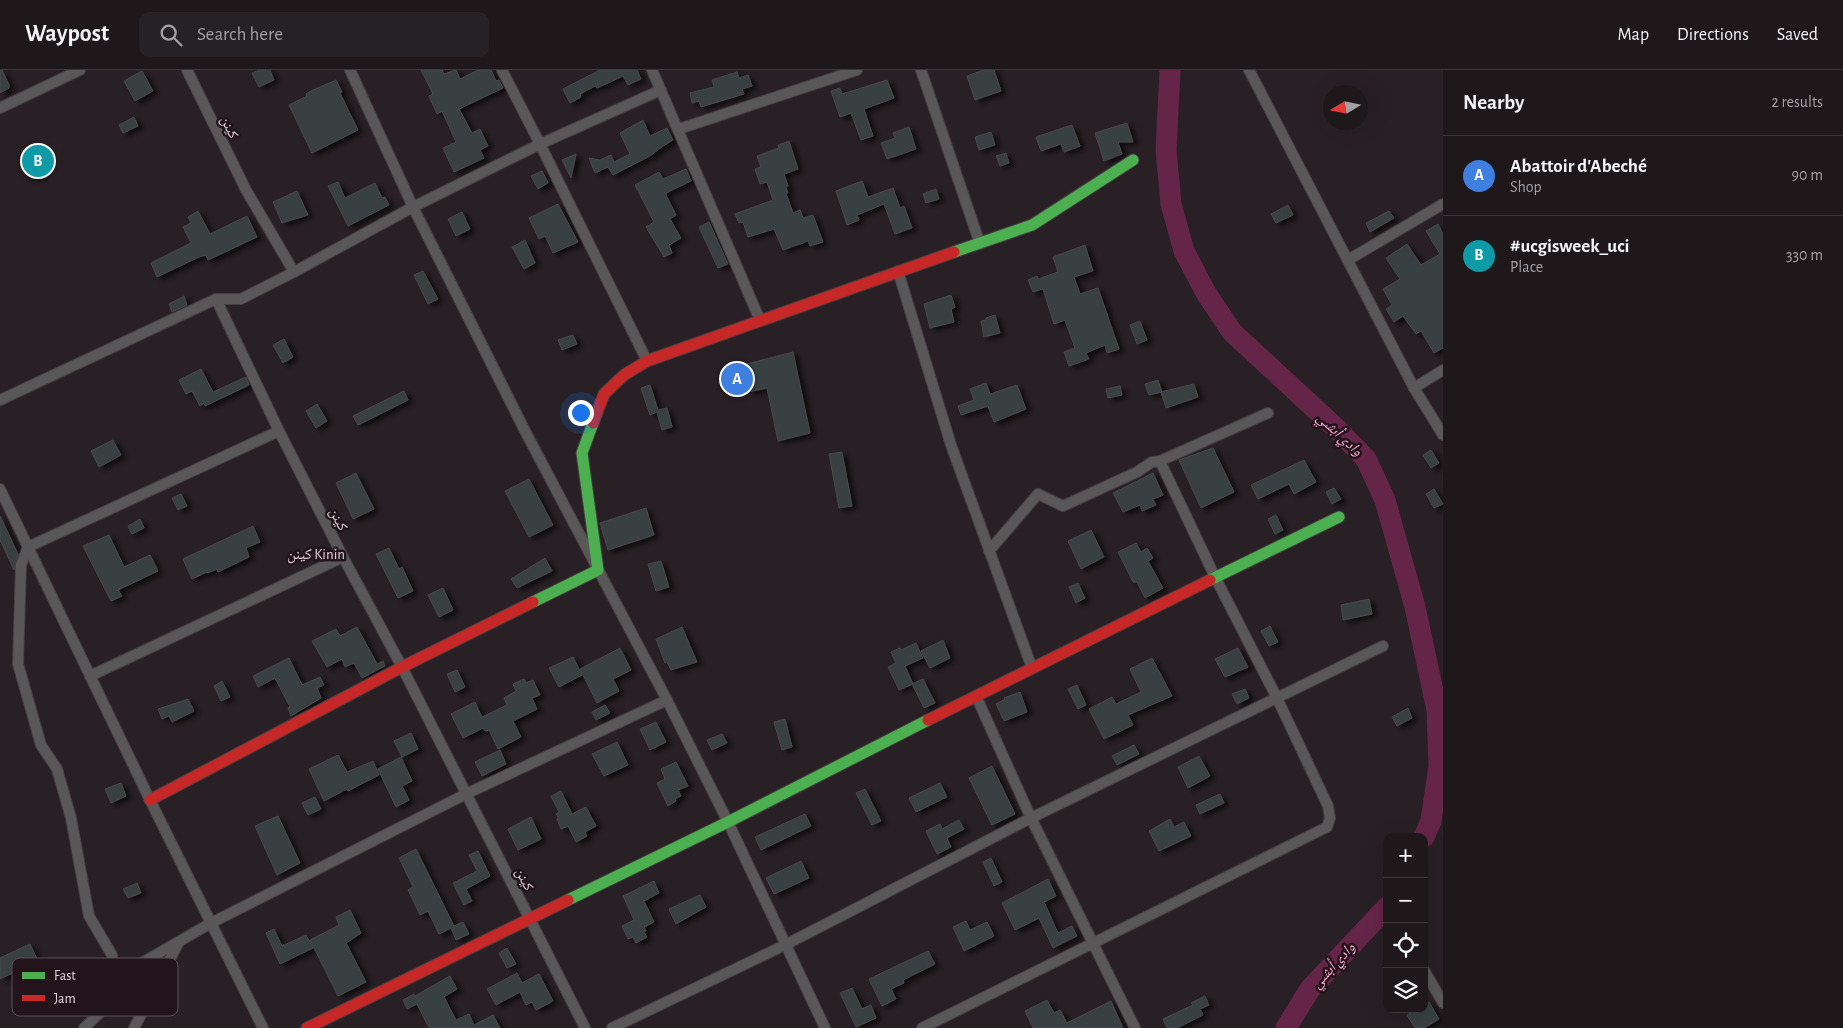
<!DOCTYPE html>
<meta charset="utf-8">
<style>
body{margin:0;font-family:"Alegreya Sans","Noto Naskh Arabic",sans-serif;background:#262124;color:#f1f3f6}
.controls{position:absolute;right:15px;bottom:15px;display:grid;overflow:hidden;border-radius:10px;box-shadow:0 5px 20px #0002}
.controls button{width:45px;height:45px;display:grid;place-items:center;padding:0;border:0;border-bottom:1px solid #3c373a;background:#1e181b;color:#f1f3f6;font:25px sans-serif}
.compass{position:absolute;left:1323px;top:15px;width:45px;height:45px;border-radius:50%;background:#1e181b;box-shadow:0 5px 20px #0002;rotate:260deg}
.you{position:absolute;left:580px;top:342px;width:18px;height:18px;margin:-12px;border:4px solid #fff;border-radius:50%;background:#1a73e8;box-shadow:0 0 0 8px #1a73e833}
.badge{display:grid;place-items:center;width:32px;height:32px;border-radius:50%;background:#ea580c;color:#fff;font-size:16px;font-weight:700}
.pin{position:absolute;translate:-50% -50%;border:2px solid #fff;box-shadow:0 1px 5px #0006}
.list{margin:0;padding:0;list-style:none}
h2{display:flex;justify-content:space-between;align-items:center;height:65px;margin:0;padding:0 20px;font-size:21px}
h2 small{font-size:16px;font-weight:400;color:#a1a0a3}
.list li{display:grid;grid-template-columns:32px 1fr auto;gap:15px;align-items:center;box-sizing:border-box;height:80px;padding:0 20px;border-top:1px solid #3c373a}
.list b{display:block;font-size:19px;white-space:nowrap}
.list p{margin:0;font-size:16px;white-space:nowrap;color:#a1a0a3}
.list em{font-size:16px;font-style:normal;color:#a1a0a3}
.icon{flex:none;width:28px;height:28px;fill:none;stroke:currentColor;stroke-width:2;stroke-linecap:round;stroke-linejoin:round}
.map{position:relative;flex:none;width:1443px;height:958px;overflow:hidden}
header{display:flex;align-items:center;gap:30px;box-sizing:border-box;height:70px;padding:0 25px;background:#1e181b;border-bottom:1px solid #3c373a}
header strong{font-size:24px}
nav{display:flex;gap:28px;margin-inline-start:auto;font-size:18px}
.search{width:350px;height:45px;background:#262124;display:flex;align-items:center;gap:12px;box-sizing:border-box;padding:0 18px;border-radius:10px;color:#a1a0a3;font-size:19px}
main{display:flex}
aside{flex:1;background:#1e181b}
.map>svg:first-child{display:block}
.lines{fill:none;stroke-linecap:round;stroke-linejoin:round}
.river{stroke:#652548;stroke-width:21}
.building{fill:#374043;stroke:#49484b;filter:url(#shadow)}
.street-casing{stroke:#453e41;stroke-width:12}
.fast-casing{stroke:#453e41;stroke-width:13}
.jam-casing{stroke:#453e41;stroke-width:13}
.street{stroke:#5a5759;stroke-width:10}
.fast{stroke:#4caf50;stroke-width:11}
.jam{stroke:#c62828;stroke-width:11}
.labels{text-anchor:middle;stroke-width:5;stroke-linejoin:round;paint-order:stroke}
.street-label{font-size:14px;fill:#e0d5da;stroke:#22141a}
.water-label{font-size:15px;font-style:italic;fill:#ffaad3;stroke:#22141a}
.neighbourhood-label{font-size:15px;fill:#e2ced7;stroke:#22141a}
.key{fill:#22141a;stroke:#5b4e54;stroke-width:1}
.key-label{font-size:14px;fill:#e0d5da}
</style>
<header>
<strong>Waypost</strong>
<div class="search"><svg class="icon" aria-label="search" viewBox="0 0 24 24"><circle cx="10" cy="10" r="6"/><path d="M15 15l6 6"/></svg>Search here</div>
<nav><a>Map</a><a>Directions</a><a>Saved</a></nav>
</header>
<main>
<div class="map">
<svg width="1443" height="958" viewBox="0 0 1443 958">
<defs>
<filter id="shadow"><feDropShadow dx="5" dy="3" stdDeviation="2.5" flood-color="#0009"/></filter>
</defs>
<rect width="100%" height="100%" fill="#282024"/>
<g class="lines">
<g class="river">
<path d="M1170,0L1166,80L1171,134L1184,181L1206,223L1232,262L1338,360L1366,389L1385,430L1415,537L1437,640L1439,696L1431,751L1424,767"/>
<path d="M1286,958L1310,919L1387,837"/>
</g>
</g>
<g class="building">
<path d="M0,0H2L9,15V18L0,23Z"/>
<path d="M259,0H270L274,10L259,17L252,3Z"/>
<path d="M421,0H442L444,4L456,0L460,9L478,0H491L496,11L499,10L503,18L459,39L472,63L480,59L488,76L480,80L484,88L454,102L443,78L456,72L442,41L437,44L429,26L433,24Z"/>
<path d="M600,0H637L641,9L628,15L623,6L597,18L595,16L580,24L581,27L570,33L563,19Z"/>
<path d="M984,0H994L1001,21L975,30L967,6Z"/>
<path d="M142,1L153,21L135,31L124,11Z"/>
<path d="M737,2L739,8L748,5L752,16L742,19L744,24L701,37L699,31L692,33L690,23L714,17L712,10Z"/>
<path d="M336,10L342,22L340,23L358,60L312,83L289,35L307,26L306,24L313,20Z"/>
<path d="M887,10L894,28L864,39L873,66L861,70L851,43L840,47L831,21L840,18L842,24Z"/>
<path d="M134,47L138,56L123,63L119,55Z"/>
<path d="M643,50L650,66L667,58L673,70L663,76L650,86L613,105L608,97L595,103L589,88L600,90L611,85L614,92L630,84L620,63Z"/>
<path d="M1127,53L1133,72H1118L1122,84L1104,91L1095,63Z"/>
<path d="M1072,55L1080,76L1064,82L1061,74L1041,81L1036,67Z"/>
<path d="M909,57L916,79L887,89L881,73L895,68L893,63Z"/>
<path d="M991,62L995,75L979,80L975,67Z"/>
<path d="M789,71L798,99L784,104L788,116L786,117L788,123L786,124L793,143L800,140L803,148L813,145L823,172L810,176L808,171L783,180L774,159L748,167L743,152L739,153L735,144L773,130L767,112L760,114L755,99L761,97L757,86L779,78L778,75Z"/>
<path d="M1006,83L1009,93L1000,96L996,86Z"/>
<path d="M576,84L571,108L562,90Z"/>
<path d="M37,96L41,104L32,108L28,100Z"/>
<path d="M686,99L691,111L666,123V125L676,145L670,149L681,168L669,175L672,183L664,187L646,157L654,152L635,115L659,102L663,109Z"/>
<path d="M542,101L548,113L538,119L531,106Z"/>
<path d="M862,111L868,127L893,118L900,138L904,136L912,158L895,164L884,134L857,145L859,150L847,155L836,121Z"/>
<path d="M338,112L345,128L375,113L382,128L385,127L389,135L348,156L328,116Z"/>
<path d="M936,119L939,129L926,133L923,124Z"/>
<path d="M297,121L308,145L282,153L273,132Z"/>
<path d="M558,134L578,172L553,183L545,166L539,169L529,148Z"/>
<path d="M1288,135L1293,145L1276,153L1271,144Z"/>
<path d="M198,141L210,164L247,146L257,167L208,190L206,185L199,187L157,207L151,193L191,173L183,157L191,153L188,147Z"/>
<path d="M1389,141L1394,148L1370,162L1366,153Z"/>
<path d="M462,142L470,159L456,166L448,149Z"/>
<path d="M709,152L728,194L718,198L699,157Z"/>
<path d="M1438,154L1443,164V278L1434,283L1421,261L1416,264L1403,246L1394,252L1386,239L1392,235L1383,219L1400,209L1386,188L1407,174L1421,195L1440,184L1426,161Z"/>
<path d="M525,170L535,193L524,199L512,177Z"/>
<path d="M1085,175L1093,201L1074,207L1080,224L1098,218L1119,279L1107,283L1105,275L1086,283L1089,289L1069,296L1064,282L1075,278L1065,250L1054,254L1043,219L1033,222L1028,210L1037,206L1038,209L1058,202L1053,187Z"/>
<path d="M423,201L438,229L428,234L414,205Z"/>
<path d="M951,225L955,237L951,239L954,252L930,258L924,234Z"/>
<path d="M184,226L187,235L172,242L169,234Z"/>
<path d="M995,245L1000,263L984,267L981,251L986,250V248Z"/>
<path d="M1140,251L1147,270L1137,274L1130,255Z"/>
<path d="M573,265L577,274L562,280L558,270Z"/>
<path d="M284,269L293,287L283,293L273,275Z"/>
<path d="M793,282L810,363L778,371L767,318L749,322L743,295Z"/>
<path d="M201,299L213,322L246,307L249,315L205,336L204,333L200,336L192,321L186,324L179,310Z"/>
<path d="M1158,310L1162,322L1149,325L1145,314Z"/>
<path d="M986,313L990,324L1017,315L1026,339L994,352L988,336L961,345L958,336L974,330L970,319Z"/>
<path d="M1194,314L1198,327L1166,338L1161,322Z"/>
<path d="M650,315L658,340L667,338L672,357L662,360L657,342L650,345L641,318Z"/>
<path d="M1120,316L1122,325L1108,328L1106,319Z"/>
<path d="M404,321L408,330L358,355L353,346Z"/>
<path d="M317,334L327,351L316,358L306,341Z"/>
<path d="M113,370L121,385L99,397L91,381Z"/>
<path d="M1213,378L1234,422L1201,438L1179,390Z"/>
<path d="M1431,380L1439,393L1431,398L1423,385Z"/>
<path d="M842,382L852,436L839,438L829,384Z"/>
<path d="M1304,390L1316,412L1294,424L1289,414L1258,429L1251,415Z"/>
<path d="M356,403L374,439L353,449L336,413Z"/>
<path d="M1153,403L1163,425L1153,429L1156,435L1142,441L1140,435L1123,442L1113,423Z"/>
<path d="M529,409L553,455L529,467L505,421Z"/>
<path d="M1334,418L1341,429L1332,434L1326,422Z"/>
<path d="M1434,419L1443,434L1434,438L1426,424Z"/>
<path d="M181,424L187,436L178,440L172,428Z"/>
<path d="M646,438L654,465L608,480L600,453Z"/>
<path d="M1276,445L1283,460L1275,464L1268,449Z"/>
<path d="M0,446L18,484L14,500L0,470Z"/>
<path d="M140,449L144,458L132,464L128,456Z"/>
<path d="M253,456L260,472L246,478L249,487L218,502L217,499L208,503L207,502L192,509L183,489Z"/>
<path d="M1091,460L1104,487L1081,499L1068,471Z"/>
<path d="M109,465L124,497L150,485L158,501L118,520L122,526L111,531L83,476Z"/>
<path d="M1136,473L1141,482L1147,478L1153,488L1148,491L1163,518L1145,528L1137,512H1133L1118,482Z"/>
<path d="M389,478L399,499L402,497L413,521L398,528L376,484Z"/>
<path d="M545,488L552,501L517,518L511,509Z"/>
<path d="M661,491L669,517L656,521L648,494Z"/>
<path d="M1078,513L1085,528L1076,533L1069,517Z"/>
<path d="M443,518L453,540L439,547L428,525Z"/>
<path d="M1369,529L1372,544L1343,550L1341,535Z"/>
<path d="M1270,556L1278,572L1269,576L1261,561Z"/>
<path d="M357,557L377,594L383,591L385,596L362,608L354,593L345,597L342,589L327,597L312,571L336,559L340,566Z"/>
<path d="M682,557L697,592L671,600L667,592L665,593L656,569Z"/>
<path d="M943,570L950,588L930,598L921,581Z"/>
<path d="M916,573L923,588L905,596L913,614L899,620L888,597L896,593L891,582L900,578L901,580Z"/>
<path d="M620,578L631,600L613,609L619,621L597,633L580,599Z"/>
<path d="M1238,578L1248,597L1225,607L1215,589Z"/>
<path d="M573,587L582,605L559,617L549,598Z"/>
<path d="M289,588L302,615L320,607L324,615L317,618L321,628L291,646L288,638L290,637L275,608L258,617L253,606Z"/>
<path d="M1152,588L1172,626L1128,645L1133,655L1104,669L1089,639L1112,627L1116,634L1141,622L1130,599Z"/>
<path d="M457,600L465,617L455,622L447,604Z"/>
<path d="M524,609L526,613L533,610L540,625L532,628L537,639L513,651L521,667L498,679L489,660L485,661L483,658L463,668L451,644L475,632L482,647L507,635L504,628L516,621L513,614Z"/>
<path d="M923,609L935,633L924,638L912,614Z"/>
<path d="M222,611L230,627L221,631L214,616Z"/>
<path d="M1077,615L1086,635L1078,639L1068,619Z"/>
<path d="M1245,619L1249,628L1237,634L1232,624Z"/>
<path d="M1020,622L1027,642L1004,651L996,634L1005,629L1004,628Z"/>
<path d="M188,629L194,641L172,652L169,646L162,649L158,639Z"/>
<path d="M605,635L610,643L596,650L592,642Z"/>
<path d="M1408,638L1412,648L1397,656L1392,647Z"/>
<path d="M785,649L792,677L782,680L774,652Z"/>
<path d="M656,652L666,672L650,680L640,659Z"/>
<path d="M411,663L418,679L402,687L394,671Z"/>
<path d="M722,664L727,673L712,680L707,670Z"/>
<path d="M617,672L628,695L604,706L592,684Z"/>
<path d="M1134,675L1139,684L1117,695L1112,686Z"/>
<path d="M500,680L506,694L482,706L475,692Z"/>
<path d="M338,685L347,702L373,691L379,705L348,721L347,719L324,731L309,699Z"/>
<path d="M1199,686L1210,706L1188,718L1178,697Z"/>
<path d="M401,687L412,711L402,716L409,730L396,737L378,699Z"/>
<path d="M676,692L688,716L678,720L681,726L675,729L676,731L668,736L657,713L665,709L661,699Z"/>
<path d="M992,696L1015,744L992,755L969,708Z"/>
<path d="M121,713L126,726L111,733L105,719Z"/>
<path d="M940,713L947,727L916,742L909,728Z"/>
<path d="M865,719L881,751L872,755L856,723Z"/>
<path d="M561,721L572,744L586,737L596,756L585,762L587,766L576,772L568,756L561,759L557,749L559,748L556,744L559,742L551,726Z"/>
<path d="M1220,724L1224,733L1200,744L1196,735Z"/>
<path d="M315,727L321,739L308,745L302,733Z"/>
<path d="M805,744L811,756L761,780L755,767Z"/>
<path d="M278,746L300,793L277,805L255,756Z"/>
<path d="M531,747L541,769L518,780L508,759Z"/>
<path d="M1170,749L1174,757L1184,752L1191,766L1159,781L1149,761Z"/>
<path d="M959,750L964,759L947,768L951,777L937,784L926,761L940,754L942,759Z"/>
<path d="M416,779L454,856L463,852L469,864L456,870L451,858L439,864L428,841L420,845L408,820L413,817L399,788Z"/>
<path d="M478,781L490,806L466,819L472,831L464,835L453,813L477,801L469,785Z"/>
<path d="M991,788L1002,812L994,816L983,792Z"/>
<path d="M801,791L809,808L774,824L766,808Z"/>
<path d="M1048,809L1056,826L1044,832L1058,863L1072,856L1077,866L1053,878L1039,848L1015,860L1002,833Z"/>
<path d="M654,811L659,823L644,831L654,852L644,857L646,861L644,862L647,867L636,873L633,867L628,869L622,856L634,850L623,826Z"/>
<path d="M137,813L141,823L128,828L123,819Z"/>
<path d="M700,825L706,837L676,854L669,839Z"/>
<path d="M350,840L361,863L346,873L366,912L338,926L310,870L339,855L336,847Z"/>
<path d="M966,851L970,860L987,852L994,866L964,881L953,857Z"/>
<path d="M274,859L282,876L306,865L313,878L280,894L266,863Z"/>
<path d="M30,874L38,891L0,909V888Z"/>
<path d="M507,878L516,894L507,898L499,883Z"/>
<path d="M928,881L935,894L903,910L904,913L891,919L896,929L882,936L869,909Z"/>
<path d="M517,903L522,913L539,904L553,931L536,940L532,932L526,935L520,922L496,935L487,919Z"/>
<path d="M450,906L457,919L444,927L456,950L469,944L474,955L493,945L500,958H429L417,934L407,939L403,930L414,924L415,926Z"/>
<path d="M852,918L862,939L871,935L876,948L856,957L840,923Z"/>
<path d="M1205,926L1209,935L1200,939L1203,945L1177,958H1167L1163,949L1193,935L1191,933Z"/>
<path d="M1047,930L1054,943L1060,940L1067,953L1111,931L1123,958H1033L1025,941Z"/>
<path d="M1429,932L1439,949L1424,958H1415L1407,945L1417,939H1424V934Z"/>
</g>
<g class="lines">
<defs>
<g id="street">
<path d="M350,0L413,137L525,361L667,630L728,752L825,958"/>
<path d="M652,0L760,250"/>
<path d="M921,0L980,174"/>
<path d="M1249,0L1414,318L1443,365"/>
<path d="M0,38L80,0"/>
<path d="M679,59L857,0"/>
<path d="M1348,190L1443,134"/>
<path d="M898,201L951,375L1032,598"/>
<path d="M294,202L413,137L540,74L502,0"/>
<path d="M216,229L279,361L343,487L402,597L585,958"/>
<path d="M647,291L540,74L661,20"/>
<path d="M1414,318L1443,300"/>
<path d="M0,330L216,229H241L294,202L246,120L187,0"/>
<path d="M1160,391L1268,343"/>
<path d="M0,419L150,730L263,958"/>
<path d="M90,606L343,487"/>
<path d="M976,626L1031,748L1135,958"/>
<path d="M1424,900L1443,933"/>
<path d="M112,931V885L89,846L71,748L57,699L41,675L18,594L21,495L28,477L279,361"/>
<path d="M84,958L112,931L133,898L211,853L466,724L667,630"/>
<path d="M134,958L179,872"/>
<path d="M612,958L785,875L1031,748L1383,576"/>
<path d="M922,958L1327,757L1330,748L1328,736L1277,628L1215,507L1160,391L1152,392L1137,402L1063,436L1038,424L989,481"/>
</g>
<g id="fast">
<path d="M954,182L1032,155L1133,90"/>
<path d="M1210,510L1339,447"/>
<path d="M533,532L598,500L582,383L593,353"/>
<path d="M568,830L728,752L928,650"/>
</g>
<g id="jam">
<path d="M593,353L604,324L624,305L647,291L954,182"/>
<path d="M928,650L1210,510"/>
<path d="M150,730L402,597L533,532"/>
<path d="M307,958L568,830"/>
</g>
</defs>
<use href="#street" class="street-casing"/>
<use href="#fast" class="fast-casing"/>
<use href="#jam" class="jam-casing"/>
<use href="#street" class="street"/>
<use href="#fast" class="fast"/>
<use href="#jam" class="jam"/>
</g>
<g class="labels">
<g class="street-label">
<text transform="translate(230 57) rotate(64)" y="5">كينن</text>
<text transform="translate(339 449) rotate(63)" y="5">كينن</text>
<text transform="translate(525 809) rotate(63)" y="5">كينن</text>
</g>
<g class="water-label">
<text transform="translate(1340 364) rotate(43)" y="5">وادي أبشي</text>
<text transform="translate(1333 895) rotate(-47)" y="5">وادي أبشي</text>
</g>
<g class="neighbourhood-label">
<text x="316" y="489">كينن Kinin</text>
</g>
</g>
<rect x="12" y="888" width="166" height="58" rx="8" class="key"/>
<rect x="22" y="902" width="23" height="7" fill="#4caf50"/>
<rect x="22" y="925" width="23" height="6" fill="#c62828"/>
<g class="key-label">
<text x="54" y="910">Fast</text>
<text x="54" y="933">Jam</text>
</g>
</svg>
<div class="controls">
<button>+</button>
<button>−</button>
<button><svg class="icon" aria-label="locate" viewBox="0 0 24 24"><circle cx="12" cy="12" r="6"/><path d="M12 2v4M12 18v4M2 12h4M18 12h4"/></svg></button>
<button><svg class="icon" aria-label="layers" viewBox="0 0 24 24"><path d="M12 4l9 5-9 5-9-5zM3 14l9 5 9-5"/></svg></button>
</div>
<svg class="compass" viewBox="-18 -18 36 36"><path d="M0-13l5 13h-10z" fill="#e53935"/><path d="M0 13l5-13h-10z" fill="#a1a0a3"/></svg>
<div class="you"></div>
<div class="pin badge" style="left:737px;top:309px;background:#3f7fe0">A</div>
<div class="pin badge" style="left:38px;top:91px;background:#0f9aa8">B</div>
</div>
<aside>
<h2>Nearby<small>2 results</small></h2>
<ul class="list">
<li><span class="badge" style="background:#3f7fe0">A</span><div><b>Abattoir d'Abeché</b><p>Shop</p></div><em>90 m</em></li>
<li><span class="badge" style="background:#0f9aa8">B</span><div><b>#ucgisweek_uci</b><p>Place</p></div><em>330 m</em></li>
</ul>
</aside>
</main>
